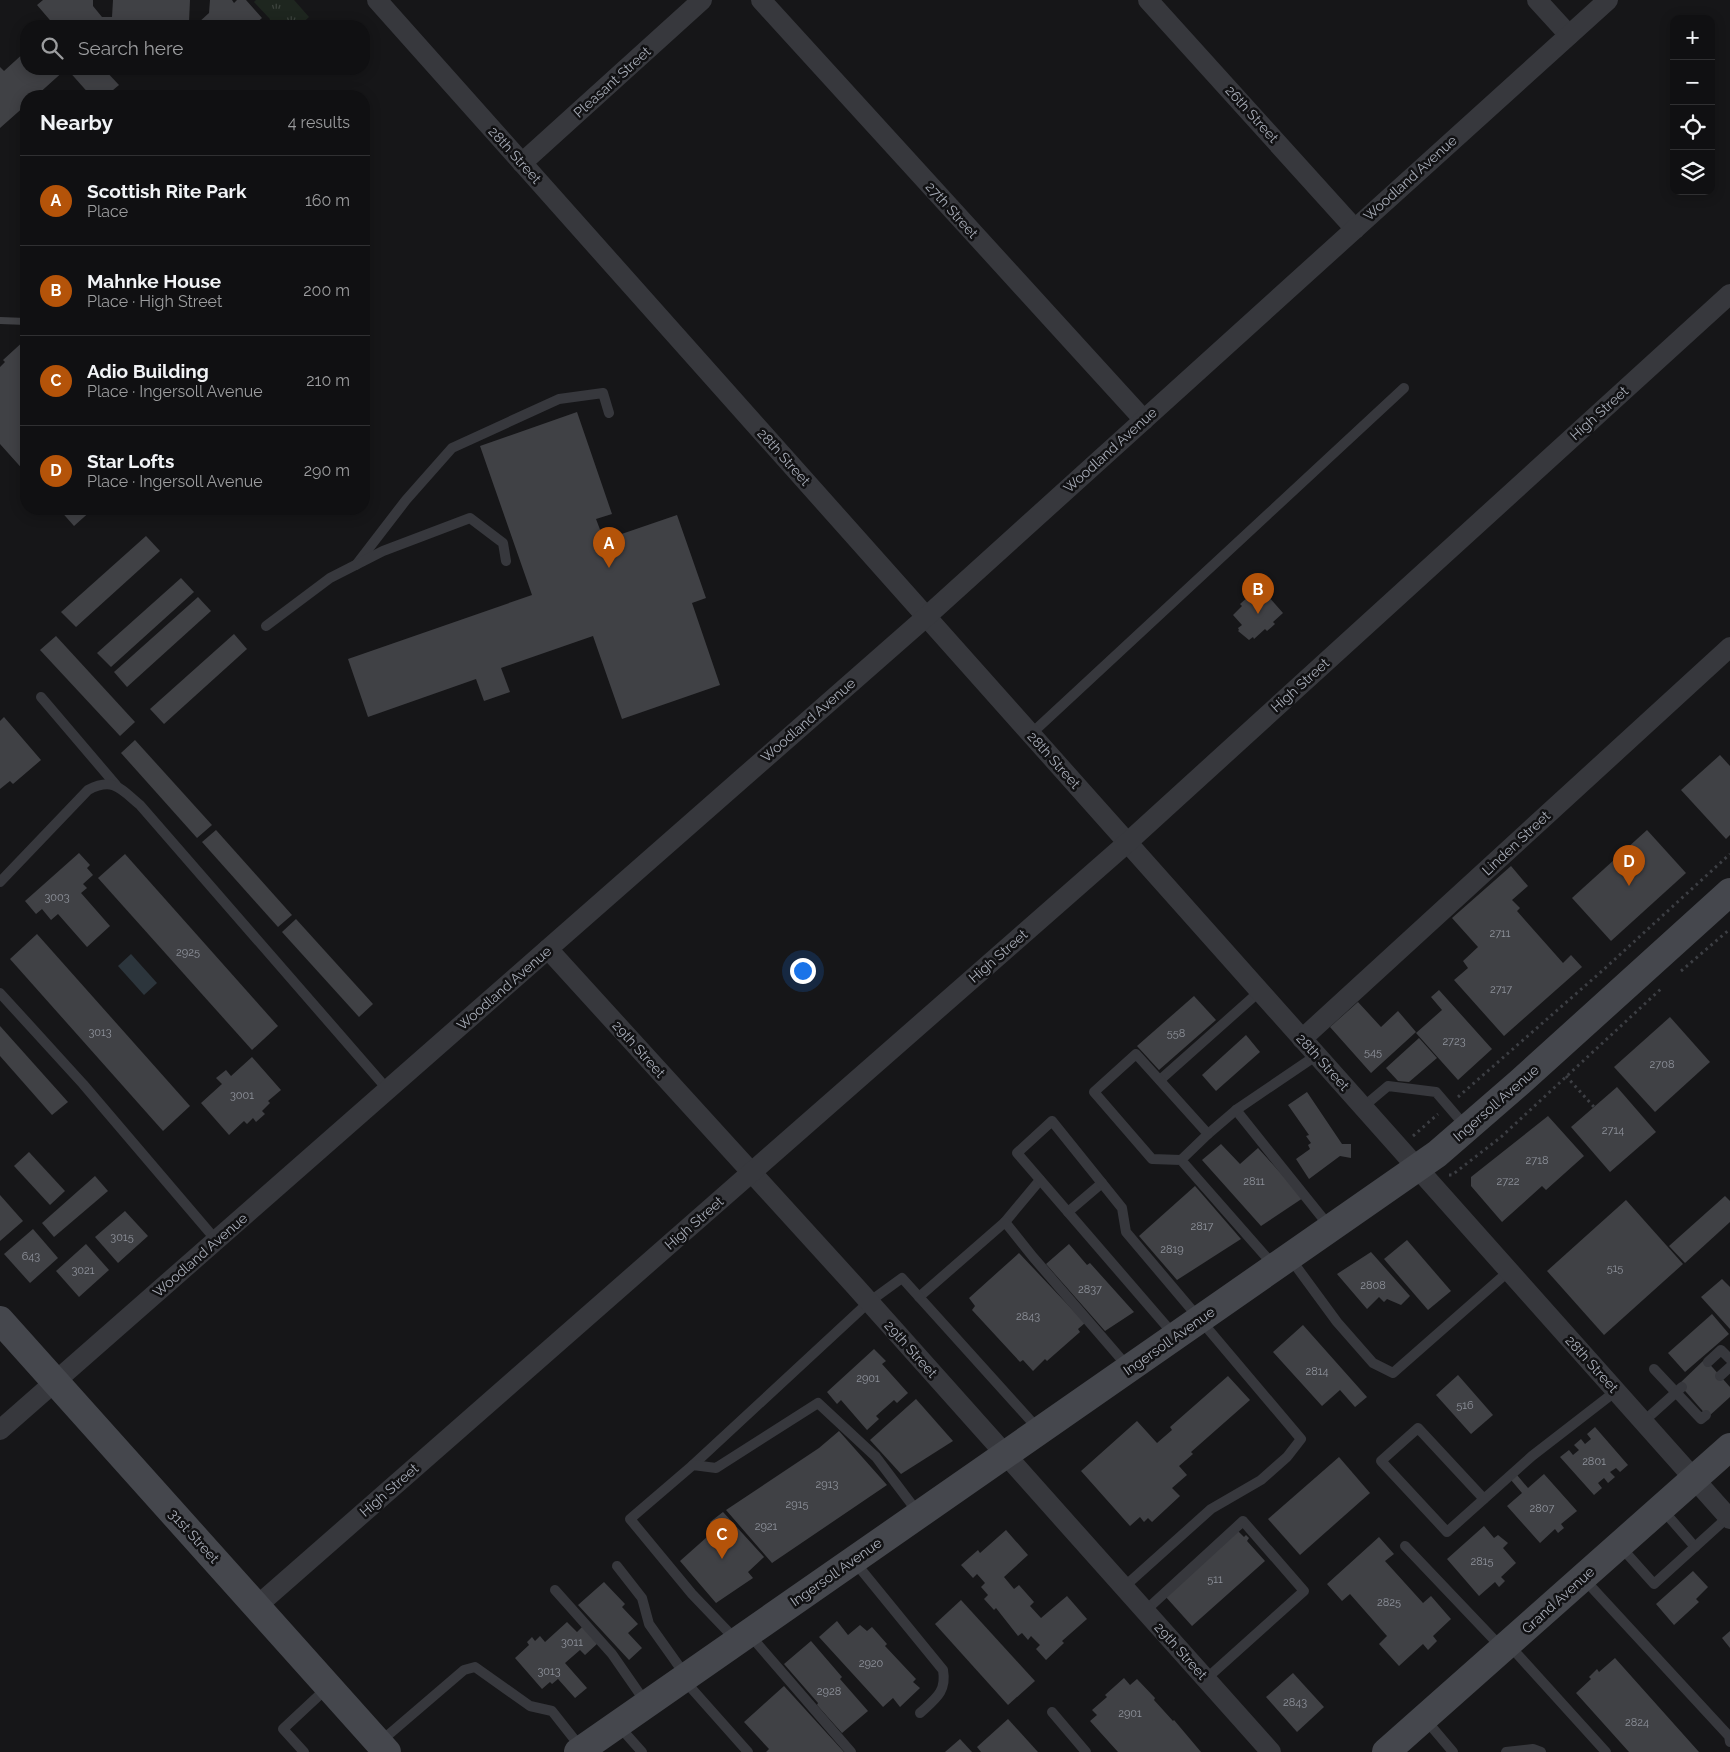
<!DOCTYPE html>
<meta charset="utf-8">
<style>
body{margin:0;font-family:Raleway,sans-serif;background:#19191b;color:#f1f3f6}
.controls{position:absolute;right:15px;top:15px;display:grid;overflow:hidden;border-radius:10px;box-shadow:0 2px 12px #0003}
.controls button{width:45px;height:45px;display:grid;place-items:center;padding:0;border:0;border-bottom:1px solid #303032;background:#101012;color:#f1f3f6;font:25px sans-serif}
.you{position:absolute;left:802px;top:970px;width:18px;height:18px;margin:-12px;border:4px solid #fff;border-radius:50%;background:#1a73e8;box-shadow:0 0 0 8px #1a73e833}
.badge{display:grid;place-items:center;width:32px;height:32px;border-radius:50%;background:#b45309;color:#fff;font-size:16px;font-weight:700}
.pin{position:absolute;translate:-50% -41px;filter:drop-shadow(0 1px 2px #0008)}
.pin::after{content:'';position:absolute;top:26px;width:18px;height:15px;background:inherit;clip-path:polygon(0 0,100% 0,50% 100%)}
.list{margin:0;padding:0;list-style:none}
h2{display:flex;justify-content:space-between;align-items:center;height:65px;margin:0;padding:0 20px;font-size:21px}
h2 small{font-size:16px;font-weight:400;color:#9c9d9f}
.list li{display:grid;grid-template-columns:32px 1fr auto;gap:15px;align-items:center;box-sizing:border-box;height:90px;padding:0 20px;border-top:1px solid #303032}
.list b{display:block;font-size:19px;white-space:nowrap}
.list p{margin:0;font-size:16px;white-space:nowrap;color:#9c9d9f}
.list em{font-size:16px;font-style:normal;color:#9c9d9f}
.icon{flex:none;width:28px;height:28px;fill:none;stroke:currentColor;stroke-width:2;stroke-linecap:round;stroke-linejoin:round}
.map{position:relative;flex:none;width:1730px;height:1752px;overflow:hidden}
.search{position:absolute;background:#101012;box-shadow:0 2px 12px #0003;left:20px;top:20px;width:350px;height:55px;display:flex;align-items:center;gap:12px;box-sizing:border-box;padding:0 18px;border-radius:20px;color:#9c9d9f;font-size:19px}
.panel{position:absolute;background:#101012;box-shadow:0 2px 12px #0003;left:20px;top:90px;width:350px;height:425px;border-radius:20px}
.map>svg:first-child{display:block}
.park{fill:url(#park-tufts)}
.water{fill:#2c353c}
.building{fill:#404145}
.lines{fill:none;stroke-linecap:round;stroke-linejoin:round}
.path{stroke:#3d3f44;stroke-width:3;stroke-dasharray:2.5 4;stroke-linecap:butt}
.lane{stroke:#37383d;stroke-width:10}
.street{stroke:#37383d;stroke-width:20}
.secondary{stroke:#45474d;stroke-width:28}
.labels{text-anchor:middle;stroke-width:5;stroke-linejoin:round;paint-order:stroke}
.number-label{font-size:11px;fill:#8e929b}
.street-label{font-size:14px;fill:#a8adb8;stroke:#111113}
</style>
<div class="map">
<svg width="1730" height="1752" viewBox="0 0 1730 1752">
<defs>
<pattern id="park-tufts" width="24" height="20" patternUnits="userSpaceOnUse" patternTransform="scale(1.25)"><rect width="24" height="20" fill="#1e261f"/><path d="M3 7l-1-3M5 7V3M7 7l1-3M15 17l-1-3M17 17v-4M19 17l1-3" fill="none" stroke="#3c433d"/></pattern>
</defs>
<rect width="100%" height="100%" fill="#161618"/>
<path class="park" d="M256,0H294L309,17L299,26H266L269,23L270,19L254,2Z"/>
<path class="water" d="M131,954L157,983L144,995L118,966Z"/>
<g class="building">
<path d="M43,0H93V6L102,17H112L113,0H190L189,22L198,23L209,13L210,0H232L234,3L237,0H246L262,18L253,26H55L37,5Z"/>
<path d="M26,51V69H66L36,96H26V105L0,128V67L4,71Z"/>
<path d="M67,69H104L119,85L106,96H91Z"/>
<path d="M0,317L26,318V325L0,324Z"/>
<path d="M26,339V473L0,444V367L5,362L3,360Z"/>
<path d="M577,412L612,514L596,519L604,540L677,515L706,598L692,603L720,685L622,719L593,636L501,668L510,692L484,701L476,679L368,717L348,659L532,595L480,446Z"/>
<path d="M59,509H93L74,526Z"/>
<path d="M146,536L160,551L76,627L61,612Z"/>
<path d="M181,578L194,592L111,667L97,653Z"/>
<path d="M1257,589L1259,592L1262,589L1283,613L1273,622L1275,624L1267,631L1265,629L1254,639L1253,637L1249,640L1238,631L1239,630L1238,628L1242,625L1233,615L1242,606L1240,604Z"/>
<path d="M198,597L211,611L127,687L114,672Z"/>
<path d="M234,634L247,649L164,724L150,709Z"/>
<path d="M56,636L135,722L120,736L40,650Z"/>
<path d="M4,717L41,760L13,784L10,781L0,789V721Z"/>
<path d="M135,740L212,825L197,838L121,753Z"/>
<path d="M1720,755L1730,766V835L1726,839L1681,790Z"/>
<path d="M216,830L292,915L278,927L202,842Z"/>
<path d="M1647,830L1686,873L1611,941L1572,898Z"/>
<path d="M79,853L90,865L87,868L93,875L83,884L87,888L81,893L110,926L87,947L58,914L51,920L42,909L36,914L25,901Z"/>
<path d="M125,854L278,1026L252,1050L98,878Z"/>
<path d="M1511,866L1528,886L1512,900L1520,908L1517,911L1563,963L1571,955L1582,967L1504,1036L1454,980L1468,968L1463,961L1478,947L1452,918Z"/>
<path d="M296,919L373,1004L359,1017L282,932Z"/>
<path d="M37,934L190,1106L163,1131L10,959Z"/>
<path d="M1439,990L1492,1049L1458,1080L1416,1033L1442,1010L1431,997Z"/>
<path d="M1194,996L1216,1020L1159,1070L1137,1046Z"/>
<path d="M1358,1002L1381,1027L1398,1011L1416,1032L1371,1073L1330,1027Z"/>
<path d="M1670,1017L1710,1062L1655,1112L1614,1067Z"/>
<path d="M0,1026L68,1102L52,1115L0,1056Z"/>
<path d="M1246,1035L1260,1052L1216,1091L1202,1075Z"/>
<path d="M1419,1038L1437,1058L1409,1082L1398,1081L1386,1068Z"/>
<path d="M252,1057L281,1090L268,1101L270,1103L262,1111L265,1114L256,1122L253,1118L247,1124L244,1121L229,1135L201,1103L222,1084L216,1078L226,1070L231,1076Z"/>
<path d="M1617,1087L1656,1132L1610,1172L1571,1127Z"/>
<path d="M1307,1092L1342,1144H1351V1158L1340,1156L1309,1179L1296,1159L1310,1149L1308,1145L1311,1143L1306,1136L1309,1135L1288,1105Z"/>
<path d="M1548,1116L1584,1156L1546,1190L1542,1186L1502,1222L1471,1186V1177Z"/>
<path d="M1221,1144L1240,1164L1258,1148L1303,1198L1261,1226L1202,1160Z"/>
<path d="M29,1152L65,1191L50,1205L14,1166Z"/>
<path d="M95,1176L108,1191L54,1237L42,1223Z"/>
<path d="M1195,1186L1241,1239L1177,1280L1139,1236Z"/>
<path d="M0,1195L23,1221L0,1241Z"/>
<path d="M1725,1196L1730,1201V1222L1685,1263L1669,1246Z"/>
<path d="M1626,1200L1683,1264L1604,1335L1547,1271Z"/>
<path d="M125,1211L148,1236L118,1263L95,1237Z"/>
<path d="M33,1229L58,1258L30,1283L4,1254Z"/>
<path d="M1407,1240L1451,1291L1428,1310L1384,1259Z"/>
<path d="M86,1244L109,1270L79,1297L56,1271Z"/>
<path d="M1069,1244L1087,1265L1090,1263L1134,1312L1105,1331L1046,1264Z"/>
<path d="M1371,1252L1410,1296L1401,1305L1387,1299L1384,1302L1379,1297L1367,1309L1337,1274Z"/>
<path d="M1019,1253L1085,1323L1078,1329L1080,1332L1047,1361L1045,1359L1033,1371L1023,1360L1020,1362L972,1310L975,1306L969,1298Z"/>
<path d="M1722,1279L1730,1287V1329L1701,1297Z"/>
<path d="M1712,1314L1729,1334L1685,1372L1668,1353Z"/>
<path d="M1303,1325L1367,1397L1355,1407L1340,1390L1322,1406L1273,1352Z"/>
<path d="M874,1349L886,1361L882,1364L908,1393L897,1403L894,1400L876,1416L879,1419L867,1430L841,1400L837,1404L827,1392Z"/>
<path d="M1705,1359L1730,1387V1397L1708,1417L1679,1384Z"/>
<path d="M1458,1375L1493,1415L1471,1434L1436,1395Z"/>
<path d="M1228,1376L1250,1400L1191,1452L1193,1454L1179,1466L1187,1475L1172,1488L1180,1496L1152,1522L1148,1518L1144,1522L1140,1517L1130,1526L1081,1471L1137,1421L1157,1443L1172,1430L1170,1427Z"/>
<path d="M916,1399L953,1441L901,1474L870,1440Z"/>
<path d="M1595,1427L1628,1465L1620,1472L1616,1468L1610,1472L1615,1477L1608,1483L1604,1478L1598,1483L1602,1488L1594,1495L1560,1457L1569,1450L1573,1455L1579,1450L1574,1445L1581,1439L1585,1444L1591,1439L1587,1434Z"/>
<path d="M839,1431L887,1485L772,1563L726,1510L819,1448Z"/>
<path d="M1339,1457L1370,1493L1300,1555L1268,1519Z"/>
<path d="M1544,1474L1577,1511L1561,1524L1564,1528L1558,1533L1555,1529L1540,1543L1507,1506L1522,1493L1511,1480L1517,1475L1528,1488Z"/>
<path d="M723,1512L764,1557L748,1572L753,1578L716,1603L680,1561L716,1529L710,1522Z"/>
<path d="M1484,1526L1494,1538L1498,1535L1508,1543L1503,1548L1516,1563L1501,1577L1505,1581L1499,1587L1495,1582L1479,1596L1447,1559Z"/>
<path d="M1006,1530L1028,1555L1004,1577L1014,1589L1019,1585L1034,1602L1030,1606L1041,1618L1067,1596L1087,1619L1062,1641L1064,1643L1046,1660L1036,1649L1040,1645L1031,1636L1028,1640L1022,1633L1018,1636L996,1608L994,1610L984,1599L988,1595L981,1587L985,1583L977,1574L973,1578L961,1565L978,1550L980,1553Z"/>
<path d="M1238,1531L1244,1537L1246,1535L1249,1538L1247,1541L1265,1561L1192,1626L1165,1596Z"/>
<path d="M1379,1537L1394,1554L1385,1561L1423,1603L1431,1596L1451,1619L1433,1636L1437,1641L1428,1650L1423,1644L1399,1666L1379,1644L1387,1636L1350,1594L1342,1601L1327,1584Z"/>
<path d="M1693,1571L1708,1587L1696,1599L1699,1602L1674,1625L1656,1604Z"/>
<path d="M604,1582L625,1604L622,1607L638,1624L628,1633L642,1648L629,1660L578,1605Z"/>
<path d="M961,1600L1035,1681L1008,1705L935,1624Z"/>
<path d="M837,1621L848,1635L860,1625L867,1631L872,1627L887,1644L885,1646L916,1679L913,1682L920,1688L900,1707L893,1698L883,1707L819,1637Z"/>
<path d="M567,1622L577,1632L583,1626L598,1643L585,1655L580,1650L565,1663L587,1688L575,1698L558,1679L552,1684L550,1682L542,1689L515,1658L529,1645L527,1642L532,1637L535,1641L540,1636L545,1642Z"/>
<path d="M1730,1631V1648L1722,1638Z"/>
<path d="M811,1641L842,1677L840,1679L868,1711L842,1733L817,1705L818,1703L784,1664Z"/>
<path d="M1615,1658L1699,1752H1629L1576,1693L1591,1679L1589,1677L1597,1669L1599,1672Z"/>
<path d="M1293,1673L1324,1707L1297,1732L1266,1697Z"/>
<path d="M1124,1678L1130,1685L1137,1679L1155,1698L1154,1700L1173,1721L1174,1720L1201,1752H1118L1090,1721L1097,1715L1092,1710L1107,1697L1105,1695Z"/>
<path d="M784,1686L844,1752H766L769,1749L744,1722Z"/>
<path d="M1008,1719L1038,1752H981L977,1747Z"/>
<path d="M960,1739L972,1752H945Z"/>
</g>
<g class="lines">
<g class="path">
<path d="M1681,971L1730,929"/>
<path d="M1566,1076L1594,1107"/>
<path d="M1458,1097L1602,971L1730,854"/>
<path d="M1413,1136L1438,1114"/>
<path d="M1449,1175H1452L1501,1137L1663,987"/>
</g>
<g class="lane">
<path d="M356,565L406,500L452,448L559,399L603,393L609,413"/>
<path d="M266,626L330,578L383,551L470,518L503,543L506,561"/>
<path d="M41,697L116,785"/>
<path d="M1031,734L1404,388"/>
<path d="M0,882L88,790C113,777 120,788 140,805L388,1090"/>
<path d="M0,993L83,1084L216,1240"/>
<path d="M1160,1080L1260,991"/>
<path d="M1363,1107L1388,1086L1436,1092L1466,1127"/>
<path d="M1236,1110L1329,1226"/>
<path d="M1208,1134L1236,1110L1317,1055"/>
<path d="M1181,1160L1208,1134L1136,1054L1094,1092L1152,1159L1181,1160L1275,1267"/>
<path d="M1068,1212L1102,1183"/>
<path d="M1005,1222L1040,1180"/>
<path d="M1290,1258L1337,1322L1373,1363L1393,1373L1509,1271"/>
<path d="M919,1297L1005,1222L1033,1257L1128,1367"/>
<path d="M1708,1362L1721,1350L1730,1359"/>
<path d="M1654,1369L1701,1419L1706,1415"/>
<path d="M1720,1376L1730,1367"/>
<path d="M1643,1422L1682,1387"/>
<path d="M693,1465L869,1302L902,1278L1040,1431"/>
<path d="M1484,1499L1418,1428L1381,1461L1447,1532L1532,1456L1616,1391"/>
<path d="M1662,1509L1695,1547"/>
<path d="M1405,1546L1502,1648"/>
<path d="M1620,1546L1654,1584L1728,1517"/>
<path d="M854,1561L943,1670C947,1692 935,1699 920,1713"/>
<path d="M617,1566L642,1598L649,1624L686,1676"/>
<path d="M1584,1579L1729,1736L1730,1742"/>
<path d="M1124,1587L1211,1509L1261,1480L1287,1457L1301,1439L1126,1232L1122,1208L1052,1121L1017,1153L1175,1336"/>
<path d="M555,1590L612,1654L646,1703"/>
<path d="M1145,1611L1243,1521L1304,1591L1206,1679"/>
<path d="M749,1634L851,1752"/>
<path d="M736,1640L692,1594L630,1519L693,1465L716,1468L818,1403L876,1457L919,1514"/>
<path d="M1509,1645L1606,1752"/>
<path d="M684,1680L748,1752"/>
<path d="M1052,1712L1086,1752"/>
<path d="M1425,1719L1453,1752"/>
<path d="M618,1725L642,1752"/>
<path d="M380,1742L464,1670L475,1667L530,1706L552,1711L582,1749"/>
<path d="M304,1752L283,1729L328,1687"/>
<path d="M1506,1752L1533,1749L1541,1752"/>
</g>
<g class="street">
<path d="M377,0L1730,1519"/>
<path d="M761,0L1144,420"/>
<path d="M1148,0L1355,229"/>
<path d="M1537,0L1569,35"/>
<path d="M522,163L702,0"/>
<path d="M548,949L855,1286L1271,1752"/>
<path d="M1302,1039L1730,647"/>
<path d="M0,1430L926,617L1608,0"/>
<path d="M257,1606L1127,843L1730,294"/>
</g>
<g class="secondary">
<path d="M0,1320L387,1752"/>
<path d="M578,1752L1437,1154L1520,1082L1730,892"/>
<path d="M1386,1752L1730,1447"/>
</g>
</g>
<g class="labels">
<g class="number-label">
<text x="57" y="901">3003</text>
<text x="1500" y="937">2711</text>
<text x="188" y="956">2925</text>
<text x="1501" y="993">2717</text>
<text x="100" y="1036">3013</text>
<text x="1176" y="1037">558</text>
<text x="1454" y="1045">2723</text>
<text x="1373" y="1056">545</text>
<text x="1662" y="1068">2708</text>
<text x="242" y="1099">3001</text>
<text x="1613" y="1134">2714</text>
<text x="1537" y="1164">2718</text>
<text x="1254" y="1185">2811</text>
<text x="1508" y="1185">2722</text>
<text x="1202" y="1230">2817</text>
<text x="122" y="1241">3015</text>
<text x="1172" y="1253">2819</text>
<text x="31" y="1260">643</text>
<text x="1615" y="1272">515</text>
<text x="83" y="1274">3021</text>
<text x="1373" y="1289">2808</text>
<text x="1090" y="1293">2837</text>
<text x="1028" y="1320">2843</text>
<text x="1317" y="1375">2814</text>
<text x="868" y="1382">2901</text>
<text x="1465" y="1409">516</text>
<text x="1594" y="1465">2801</text>
<text x="827" y="1488">2913</text>
<text x="797" y="1508">2915</text>
<text x="1542" y="1512">2807</text>
<text x="766" y="1530">2921</text>
<text x="1482" y="1565">2815</text>
<text x="1215" y="1583">511</text>
<text x="1389" y="1606">2825</text>
<text x="572" y="1646">3011</text>
<text x="871" y="1667">2920</text>
<text x="549" y="1675">3013</text>
<text x="829" y="1695">2928</text>
<text x="1295" y="1706">2843</text>
<text x="1130" y="1717">2901</text>
<text x="1637" y="1726">2824</text>
</g>
<g class="street-label">
<text transform="translate(612 82) rotate(-42)" y="5">Pleasant Street</text>
<text transform="translate(1252 114) rotate(48)" y="5">26th Street</text>
<text transform="translate(515 155) rotate(48)" y="5">28th Street</text>
<text transform="translate(1410 178) rotate(-42)" y="5">Woodland Avenue</text>
<text transform="translate(952 210) rotate(48)" y="5">27th Street</text>
<text transform="translate(1599 413) rotate(-42)" y="5">High Street</text>
<text transform="translate(1110 450) rotate(-42)" y="5">Woodland Avenue</text>
<text transform="translate(784 457) rotate(48)" y="5">28th Street</text>
<text transform="translate(1300 685) rotate(-42)" y="5">High Street</text>
<text transform="translate(808 720) rotate(-41)" y="5">Woodland Avenue</text>
<text transform="translate(1054 760) rotate(48)" y="5">28th Street</text>
<text transform="translate(1516 843) rotate(-43)" y="5">Linden Street</text>
<text transform="translate(998 956) rotate(-41)" y="5">High Street</text>
<text transform="translate(504 988) rotate(-41)" y="5">Woodland Avenue</text>
<text transform="translate(639 1049) rotate(48)" y="5">29th Street</text>
<text transform="translate(1323 1062) rotate(48)" y="5">28th Street</text>
<text transform="translate(1496 1103) rotate(-41)" y="5">Ingersoll Avenue</text>
<text transform="translate(694 1223) rotate(-41)" y="5">High Street</text>
<text transform="translate(200 1255) rotate(-41)" y="5">Woodland Avenue</text>
<text transform="translate(1169 1341) rotate(-35)" y="5">Ingersoll Avenue</text>
<text transform="translate(911 1349) rotate(48)" y="5">29th Street</text>
<text transform="translate(1592 1364) rotate(48)" y="5">28th Street</text>
<text transform="translate(389 1490) rotate(-41)" y="5">High Street</text>
<text transform="translate(194 1536) rotate(48)" y="5">31st Street</text>
<text transform="translate(836 1572) rotate(-35)" y="5">Ingersoll Avenue</text>
<text transform="translate(1558 1600) rotate(-42)" y="5">Grand Avenue</text>
<text transform="translate(1181 1651) rotate(48)" y="5">29th Street</text>
</g>
</g>
</svg>
<div class="controls">
<button>+</button>
<button>−</button>
<button><svg class="icon" aria-label="locate" viewBox="0 0 24 24"><circle cx="12" cy="12" r="6"/><path d="M12 2v4M12 18v4M2 12h4M18 12h4"/></svg></button>
<button><svg class="icon" aria-label="layers" viewBox="0 0 24 24"><path d="M12 4l9 5-9 5-9-5zM3 14l9 5 9-5"/></svg></button>
</div>
<div class="you"></div>
<div class="pin badge" style="left:609px;top:568px">A</div>
<div class="pin badge" style="left:1258px;top:614px">B</div>
<div class="pin badge" style="left:722px;top:1559px">C</div>
<div class="pin badge" style="left:1629px;top:886px">D</div>
<div class="search"><svg class="icon" aria-label="search" viewBox="0 0 24 24"><circle cx="10" cy="10" r="6"/><path d="M15 15l6 6"/></svg>Search here</div>
<section class="panel">
<h2>Nearby<small>4 results</small></h2>
<ul class="list">
<li><span class="badge">A</span><div><b>Scottish Rite Park</b><p>Place</p></div><em>160 m</em></li>
<li><span class="badge">B</span><div><b>Mahnke House</b><p>Place · High Street</p></div><em>200 m</em></li>
<li><span class="badge">C</span><div><b>Adio Building</b><p>Place · Ingersoll Avenue</p></div><em>210 m</em></li>
<li><span class="badge">D</span><div><b>Star Lofts</b><p>Place · Ingersoll Avenue</p></div><em>290 m</em></li>
</ul>
</section>
</div>
